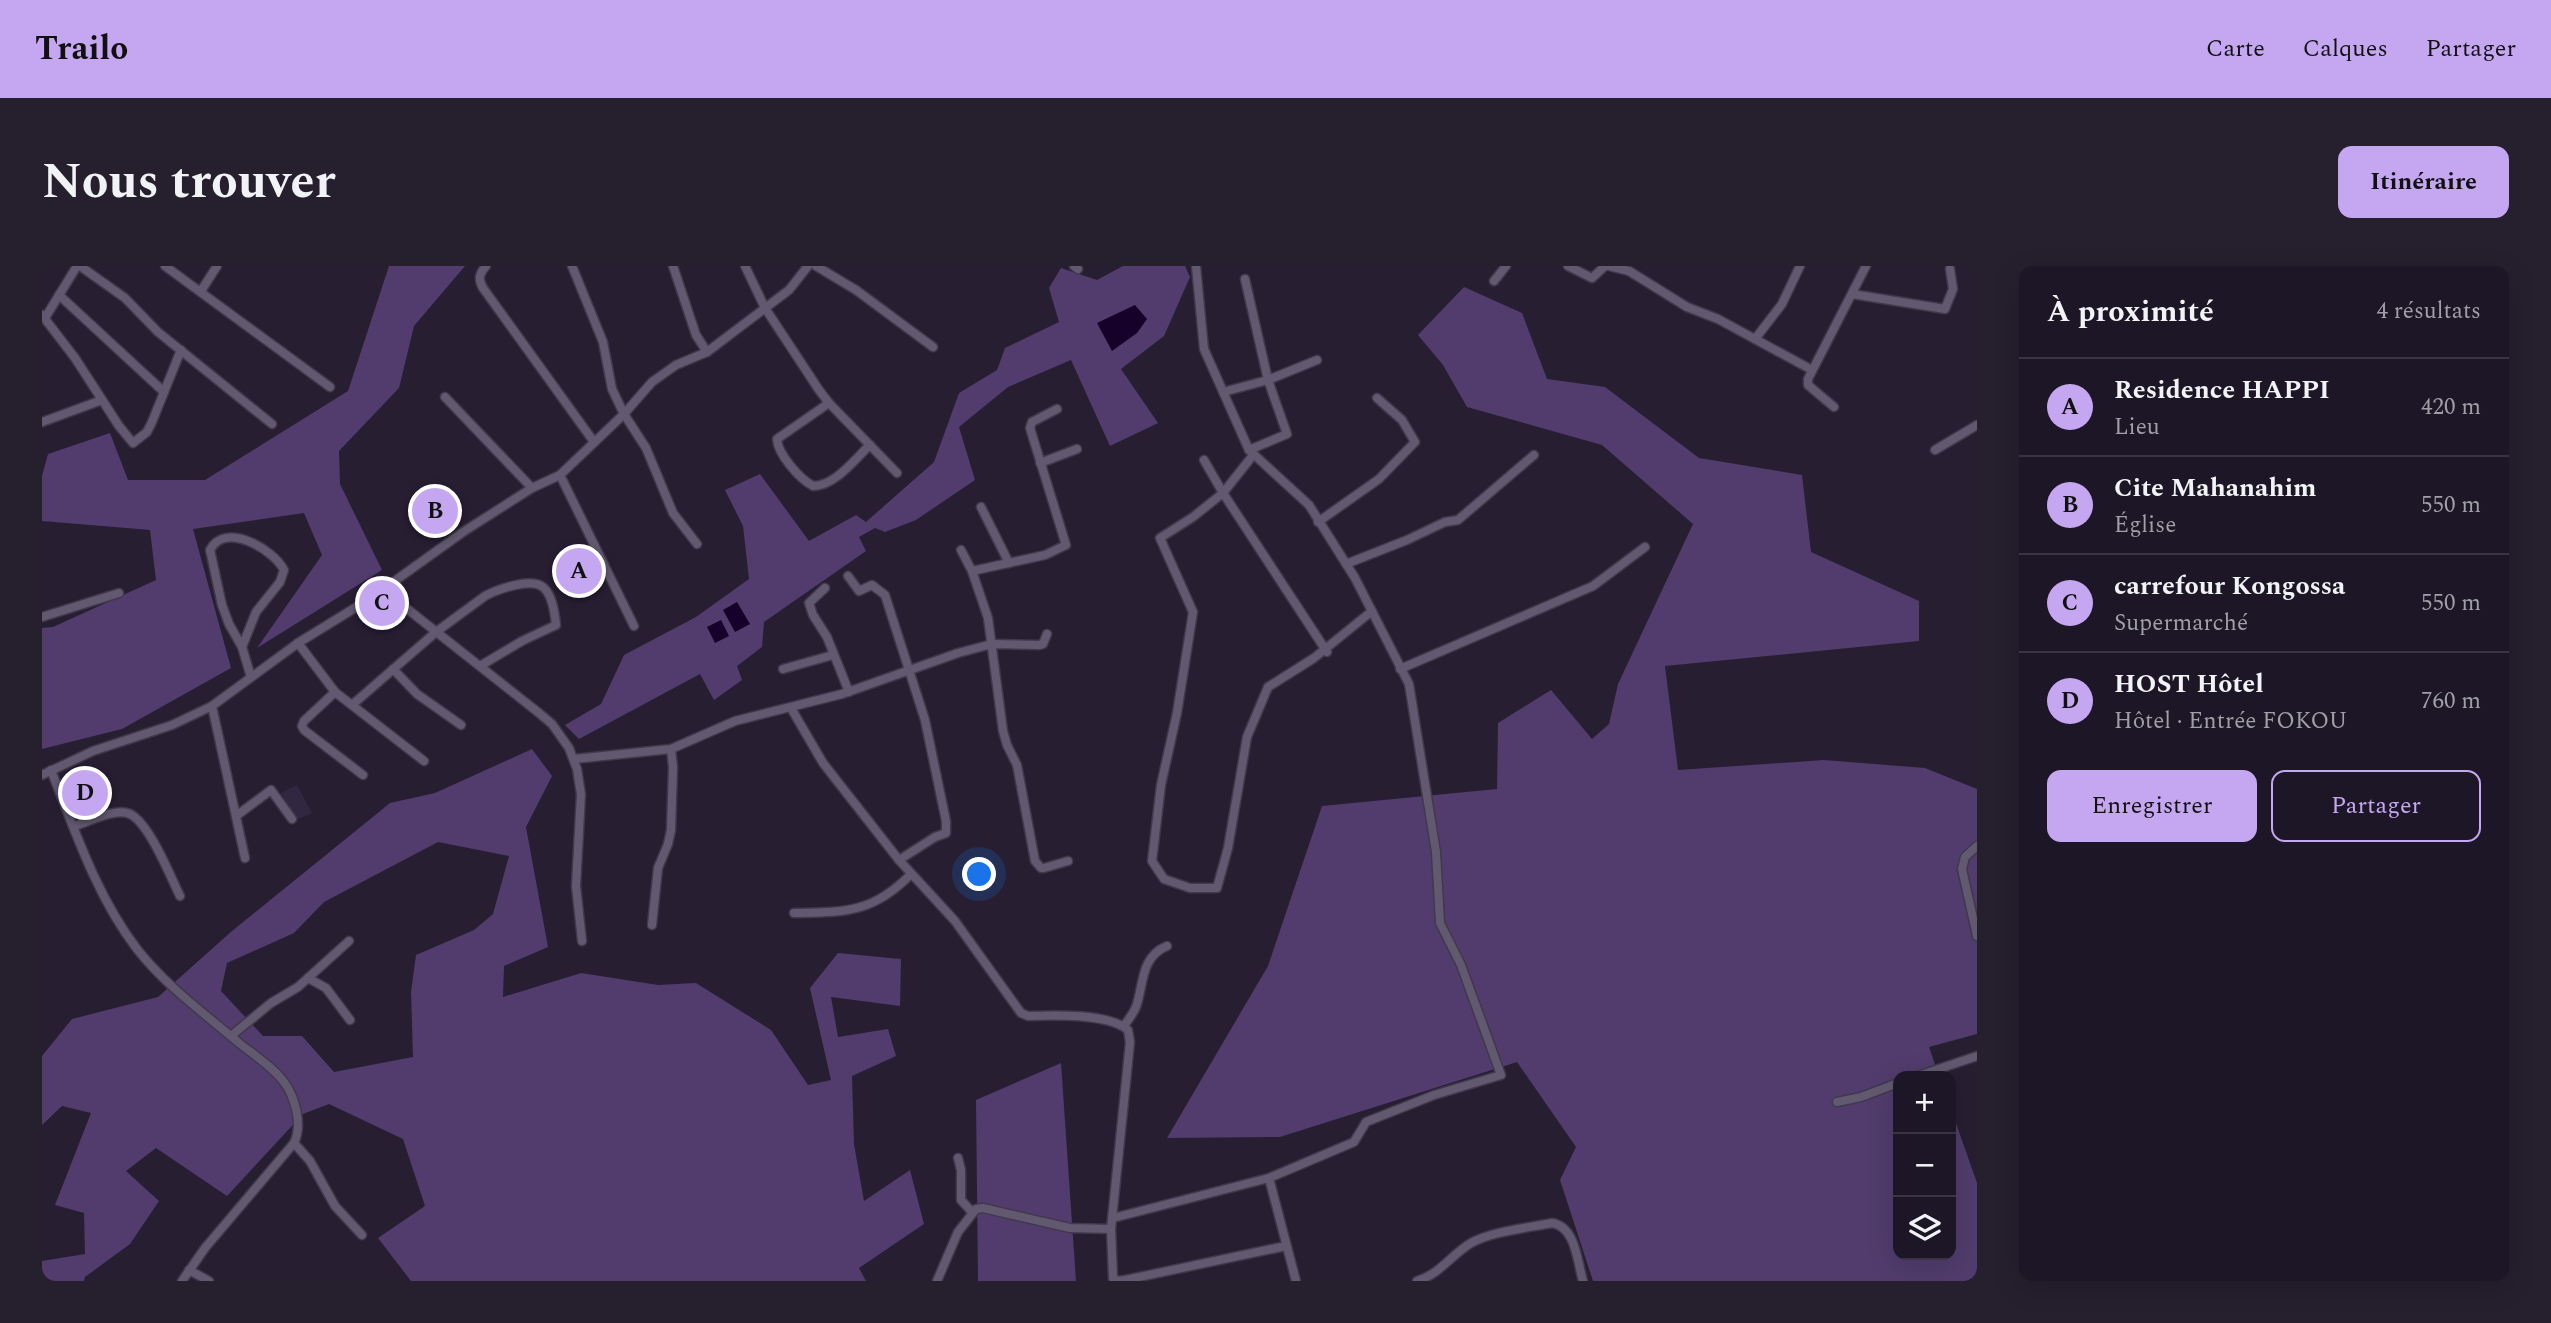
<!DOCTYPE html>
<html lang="fr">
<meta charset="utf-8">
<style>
body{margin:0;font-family:Spectral,serif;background:#251f2e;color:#f1f3f6}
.controls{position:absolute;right:21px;bottom:21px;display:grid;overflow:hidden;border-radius:14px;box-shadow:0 7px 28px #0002}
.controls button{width:63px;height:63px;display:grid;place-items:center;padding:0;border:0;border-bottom:2px solid #3b3543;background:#1d1626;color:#f1f3f6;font:35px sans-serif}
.you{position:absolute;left:938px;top:609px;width:24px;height:24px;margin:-18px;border:5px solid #fff;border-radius:50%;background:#1a73e8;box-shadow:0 0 0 10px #1a73e833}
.badge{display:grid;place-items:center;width:46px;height:46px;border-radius:50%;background:#c5a7f1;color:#111;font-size:23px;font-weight:700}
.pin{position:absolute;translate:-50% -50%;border:4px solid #fff;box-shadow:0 2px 7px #0006}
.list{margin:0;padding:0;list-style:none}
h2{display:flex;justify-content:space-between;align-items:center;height:91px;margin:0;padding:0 28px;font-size:30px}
h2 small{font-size:23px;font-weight:400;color:#a09fa7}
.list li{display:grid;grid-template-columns:46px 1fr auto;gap:21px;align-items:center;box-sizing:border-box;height:98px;padding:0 28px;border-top:2px solid #3b3543}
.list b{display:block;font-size:26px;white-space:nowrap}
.list p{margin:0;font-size:23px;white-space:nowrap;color:#a09fa7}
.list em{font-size:23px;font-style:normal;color:#a09fa7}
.actions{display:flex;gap:14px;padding:21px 28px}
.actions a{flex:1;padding:16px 0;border:2px solid #c5a7f1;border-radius:14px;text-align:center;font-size:24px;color:#c5a7f1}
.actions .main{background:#c5a7f1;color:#111}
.icon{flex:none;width:38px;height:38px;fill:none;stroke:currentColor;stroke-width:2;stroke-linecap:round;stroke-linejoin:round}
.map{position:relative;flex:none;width:1935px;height:1015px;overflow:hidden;border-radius:14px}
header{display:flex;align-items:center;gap:42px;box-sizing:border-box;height:98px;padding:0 35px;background:#c5a7f1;color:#111}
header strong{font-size:33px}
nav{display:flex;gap:38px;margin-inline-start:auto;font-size:24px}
.intro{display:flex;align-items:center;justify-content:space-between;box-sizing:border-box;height:168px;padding:0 42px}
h1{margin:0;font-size:49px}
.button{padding:18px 32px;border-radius:14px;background:#c5a7f1;color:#111;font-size:24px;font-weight:700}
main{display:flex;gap:42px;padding:0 42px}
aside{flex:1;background:#1d1626;border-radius:14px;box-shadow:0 7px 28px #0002}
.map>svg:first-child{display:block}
.built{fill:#322741}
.green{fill:#513c6d;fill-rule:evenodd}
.water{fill:#150129}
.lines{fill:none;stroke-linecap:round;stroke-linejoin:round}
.minor-casing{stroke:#40394a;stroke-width:11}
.minor{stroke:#625970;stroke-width:8}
</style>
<header>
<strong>Trailo</strong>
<nav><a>Carte</a><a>Calques</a><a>Partager</a></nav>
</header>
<div class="intro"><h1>Nous trouver</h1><a class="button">Itinéraire</a></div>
<main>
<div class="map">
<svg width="1935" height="1015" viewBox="0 0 1935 1015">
<rect width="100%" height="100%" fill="#271e32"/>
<path class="built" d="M255,519L270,547L254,554L239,527Z"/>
<g class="green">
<path d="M347,0H423L372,60L357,122L297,185L298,218L340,304L215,382L280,289L262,247L151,263L189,402L80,463L0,483V362L11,361L114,314L108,264L0,255V210L6,188L68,167L86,214H163L306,125Z"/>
<path d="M1081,0H1143L1148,11L1122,70L1079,103L1116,157L1068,180L1029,94L966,121L917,161L933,214L874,254L843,266L833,262L817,271L824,285L722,356L720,381L695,400L700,414L672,434L658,408L537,473L523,459L559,438L582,389L654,351L707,313L701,260L683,224L718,208L767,275L814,249L824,256L892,196L917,127L955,104L963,82L1017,56L1007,22L1019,2L1055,14Z"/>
<path d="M1422,21L1480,47L1505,113L1563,121L1657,192L1760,209L1769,286L1877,335V375L1623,400L1636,504L1782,494L1883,502L1935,523V768L1887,781L1897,810H1856V989H1909V843L1935,917V1015H1551L1518,914L1534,881L1475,796L1238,871L1125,872L1226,700L1280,540L1455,523L1456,457L1509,424L1550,473L1567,458L1576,418L1651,258L1560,179L1425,141L1401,99L1376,69Z"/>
<path d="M490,483L510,510L484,561L506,681L462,700L461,731L539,707L616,719L654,717L729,764L766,819L789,814L768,722L796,687L859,693L858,740L789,731L796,771L846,763L854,790L810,810L812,878L822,935L868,904L882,958L817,1002L824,1015H369L336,972L383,940L361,873L287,838L261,848L185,930L114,882L84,905L117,935L88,978L43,1011L42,1015H0V995L43,988L42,947L13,939L49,847L20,840L0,859V790L30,753L116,731L190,665L348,537L393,527ZM396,576L467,590L451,648L432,664L374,689L369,726L371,791L292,806L260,770H221L179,725L185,697L252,667L282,636Z"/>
<path d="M1019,797L1034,1015H936L934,834Z"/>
</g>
<g class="water">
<path d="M1093,39L1105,53L1095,67L1070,85L1055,57Z"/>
<path d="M695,336L708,358L693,366L681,344Z"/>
<path d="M679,354L687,370L673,377L665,361Z"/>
</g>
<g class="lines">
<defs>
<g id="minor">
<path d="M38,0L83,32L116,66L230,158"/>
<path d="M123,0L288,121"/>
<path d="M444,0C437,8 436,13 441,22L552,176"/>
<path d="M530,0L561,76L570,123L582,148L604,182L631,247L655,278"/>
<path d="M631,0L654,69L665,86"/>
<path d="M703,0L723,42L777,124L787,137L855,207"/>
<path d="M774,0L814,24L891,81"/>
<path d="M1032,0L1036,3"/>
<path d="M1526,0L1550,12L1563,0"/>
<path d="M1567,0L1587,5L1645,41L1676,53L1770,104"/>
<path d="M1203,13L1226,114L1275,94"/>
<path d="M1452,15L1464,0"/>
<path d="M159,25L175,0"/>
<path d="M1810,28L1903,43L1911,23L1908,3"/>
<path d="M17,29L122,126"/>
<path d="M0,49L33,92L77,160L91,177L105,166L110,156L139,84"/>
<path d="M3,52L35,0"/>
<path d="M1713,73L1740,38L1758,0"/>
<path d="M1181,126L1226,114L1245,168L1207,184"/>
<path d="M403,131L490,222"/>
<path d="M787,137L735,173C736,189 758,213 771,220C793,220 813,193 828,179"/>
<path d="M1792,141L1766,119V113L1824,0"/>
<path d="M0,156L60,134"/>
<path d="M1893,184L1935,159"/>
<path d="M1208,193L1181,227L1151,251L1118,272L1151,346L1135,447L1119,519L1110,595L1122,613L1148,622H1175L1186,582L1205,471L1226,421L1272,392L1330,345"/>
<path d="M1162,194L1181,227L1285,386"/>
<path d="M998,197L1035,183"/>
<path d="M518,209L592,360"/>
<path d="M939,241L967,297"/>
<path d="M1276,256L1337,213L1373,176L1360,154L1335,132"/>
<path d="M919,284L930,305L946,352L961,465L965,479L975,499L993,595L999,602H1002L1026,595"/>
<path d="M1304,298L1365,274L1403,256L1416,254L1492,189"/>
<path d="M930,305L1003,289L1024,279L988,162L990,156L1015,143"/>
<path d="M806,310L817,325L830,319L843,329L883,454L904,555V567L893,571L857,594"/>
<path d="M783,322L767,337L771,349L785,371L807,426"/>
<path d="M330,332L350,334L359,338L497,447L510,458L527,482L535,503L539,528L534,620L540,675"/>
<path d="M0,351L77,327"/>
<path d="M256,377L293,426L382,495"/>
<path d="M200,381L214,346L238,316L242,304C231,283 183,255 168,284L180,339L187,358L200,381L209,411"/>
<path d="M351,403L375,428L419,459"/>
<path d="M741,403L791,389"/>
<path d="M1358,403L1551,320L1603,281"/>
<path d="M293,426L262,455L260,460L262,464L321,509"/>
<path d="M310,439L394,366L443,330C454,324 491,310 502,322C510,329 513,349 514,359L480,375L438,400"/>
<path d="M170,440L203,592"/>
<path d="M749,442L781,497L857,594L913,655L979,747L986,750C1011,749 1067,747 1086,764L1088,776L1069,963L1071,1012L1075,1015L1083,1014L1244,980"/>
<path d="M532,493L629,483L693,455L800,428L916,387L950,378L997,379L1001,378L1005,368"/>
<path d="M9,504C33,565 55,631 95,683C124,720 162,747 197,777C212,789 230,800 242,816C253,831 261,859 252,877L163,982L140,1015"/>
<path d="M0,509L51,485L130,459L170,440L256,377L329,332L421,266L490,222L518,209L582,148L610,116L634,99L665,86L747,24L766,0"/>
<path d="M194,550L229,524L250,553"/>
<path d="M32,560C47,556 70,543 85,547C105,551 129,612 138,630"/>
<path d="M1935,580L1923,591L1920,603L1935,670"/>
<path d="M752,647C804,646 831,647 869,608"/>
<path d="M610,659L616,602L626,578L629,564L631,501L629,483"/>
<path d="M266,712L284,722L308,754"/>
<path d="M1082,760C1086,754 1091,748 1094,741C1102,719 1098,691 1125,680"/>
<path d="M189,770L229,737L256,721L307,675"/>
<path d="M1876,810L1935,790"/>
<path d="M1795,836L1819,831L1856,817"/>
<path d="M252,877L268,895L293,940L320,969"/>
<path d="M916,892L919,904V934L930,946"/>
<path d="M1227,912L1254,1015"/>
<path d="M1071,952L1227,912L1312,876L1324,856L1392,829L1459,809L1419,699L1398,657L1394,586L1367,418L1313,312L1267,239L1207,184L1162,83L1154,0"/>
<path d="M147,1004L167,1015"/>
<path d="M895,1015L916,966L934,943L941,942L1028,962L1069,963"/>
<path d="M1375,1015C1398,1008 1409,989 1429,977C1450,965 1486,962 1510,957C1534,961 1535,995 1541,1015"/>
</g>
</defs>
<use href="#minor" class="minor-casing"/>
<use href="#minor" class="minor"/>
</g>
</svg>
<div class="controls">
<button>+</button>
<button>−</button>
<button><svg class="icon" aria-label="layers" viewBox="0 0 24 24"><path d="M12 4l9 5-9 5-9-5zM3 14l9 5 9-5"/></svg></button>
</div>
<div class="you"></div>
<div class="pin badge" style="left:537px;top:305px">A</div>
<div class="pin badge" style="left:393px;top:245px">B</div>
<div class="pin badge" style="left:340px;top:337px">C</div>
<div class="pin badge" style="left:43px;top:527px">D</div>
</div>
<aside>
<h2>À proximité<small>4 résultats</small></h2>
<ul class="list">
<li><span class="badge">A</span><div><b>Residence HAPPI</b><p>Lieu</p></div><em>420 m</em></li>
<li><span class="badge">B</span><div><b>Cite Mahanahim</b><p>Église</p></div><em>550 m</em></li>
<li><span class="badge">C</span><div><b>carrefour Kongossa</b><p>Supermarché</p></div><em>550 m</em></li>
<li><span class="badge">D</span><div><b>HOST Hôtel</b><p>Hôtel · Entrée FOKOU</p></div><em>760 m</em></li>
</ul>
<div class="actions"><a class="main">Enregistrer</a><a>Partager</a></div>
</aside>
</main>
